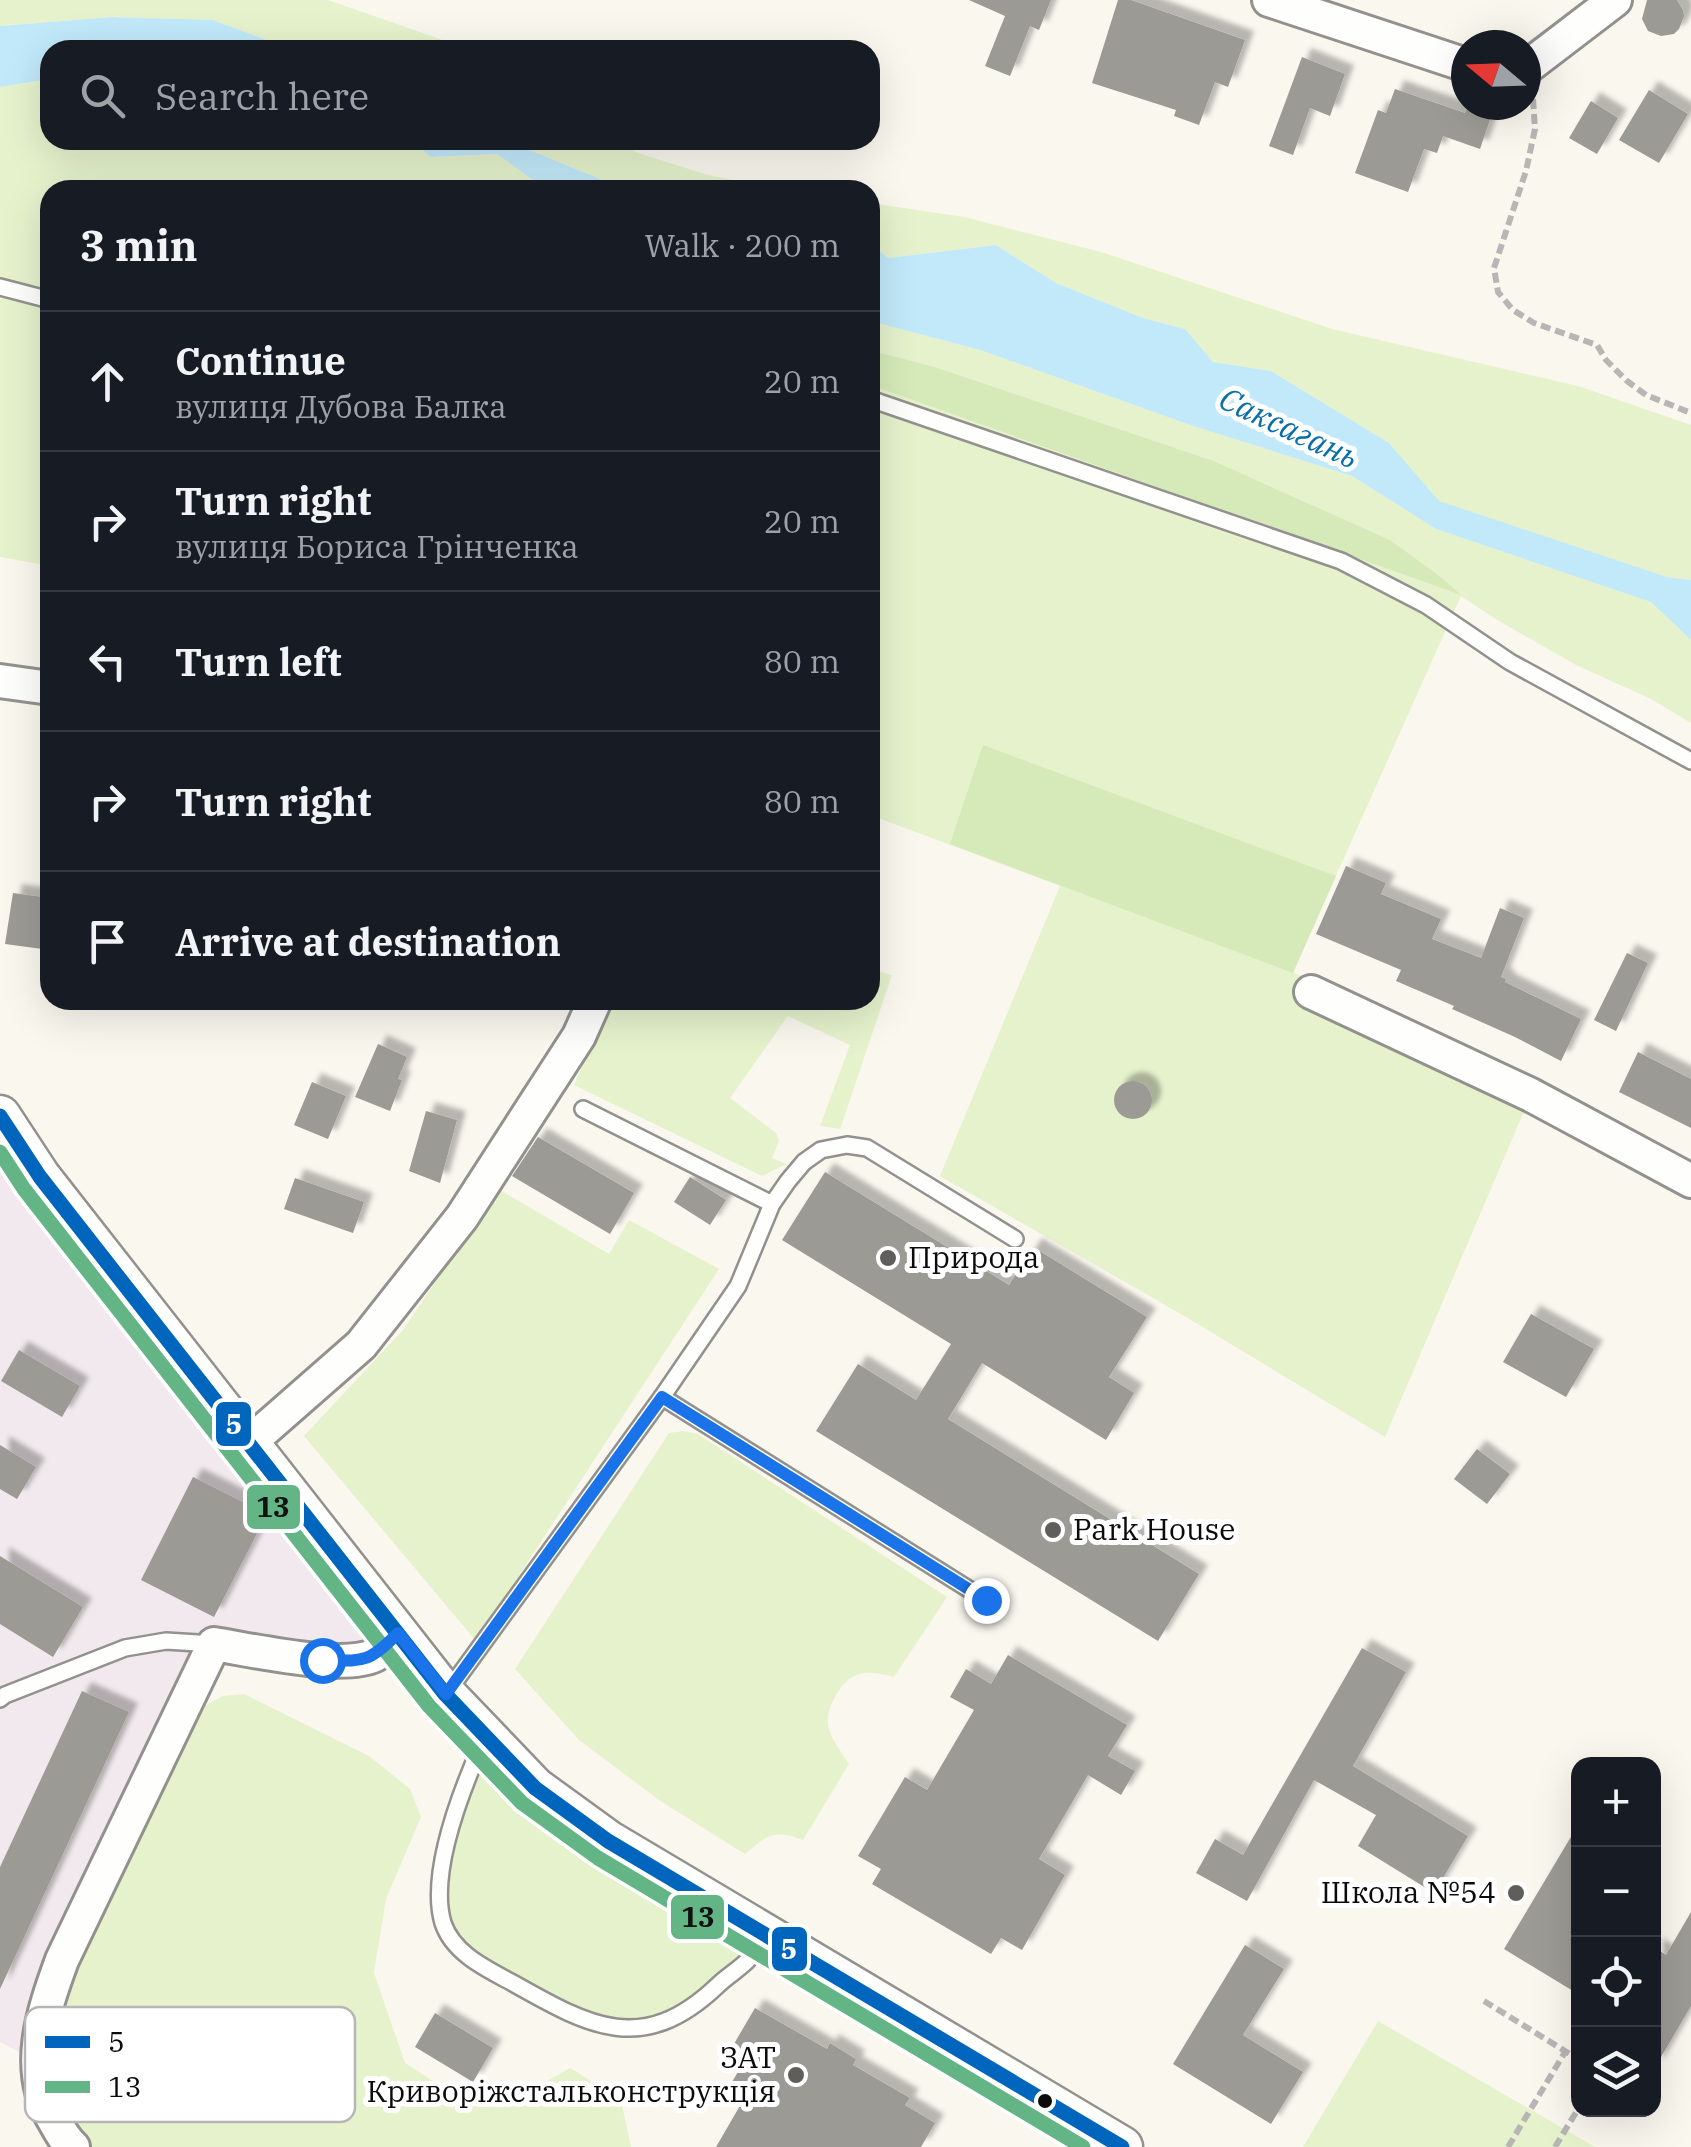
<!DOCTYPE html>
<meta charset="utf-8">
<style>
body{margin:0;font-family:"IBM Plex Serif",serif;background:#242831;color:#f1f3f6}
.controls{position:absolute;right:30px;bottom:30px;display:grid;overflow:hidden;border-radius:20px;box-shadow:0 10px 40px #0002}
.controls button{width:90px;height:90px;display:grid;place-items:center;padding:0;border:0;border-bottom:2px solid #363941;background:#171b24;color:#f1f3f6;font:50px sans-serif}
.compass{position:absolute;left:1451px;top:30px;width:90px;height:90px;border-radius:50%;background:#171b24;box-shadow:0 10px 40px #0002;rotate:289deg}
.stop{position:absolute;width:30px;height:30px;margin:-22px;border:8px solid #1a73e8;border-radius:50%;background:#fff}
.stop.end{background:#1a73e8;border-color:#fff;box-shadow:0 2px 10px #0008}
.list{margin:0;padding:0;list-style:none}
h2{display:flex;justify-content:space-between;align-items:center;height:130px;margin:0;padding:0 40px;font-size:42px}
h2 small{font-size:32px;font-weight:400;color:#9ea1a6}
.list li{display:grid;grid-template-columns:65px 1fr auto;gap:30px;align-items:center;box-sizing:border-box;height:140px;padding:0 40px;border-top:2px solid #363941}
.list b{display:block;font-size:38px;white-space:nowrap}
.list p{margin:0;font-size:32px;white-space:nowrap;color:#9ea1a6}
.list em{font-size:32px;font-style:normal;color:#9ea1a6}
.icon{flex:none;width:55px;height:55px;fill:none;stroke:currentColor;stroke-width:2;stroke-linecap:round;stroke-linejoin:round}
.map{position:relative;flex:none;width:1691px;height:2147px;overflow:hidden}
.search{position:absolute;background:#171b24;box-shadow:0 10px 40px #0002;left:40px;top:40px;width:840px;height:110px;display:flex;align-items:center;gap:25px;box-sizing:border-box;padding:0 35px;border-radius:30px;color:#9ea1a6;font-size:38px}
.panel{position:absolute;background:#171b24;box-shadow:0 10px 40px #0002;left:40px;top:180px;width:840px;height:830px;border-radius:30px}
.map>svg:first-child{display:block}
.industrial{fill:#f1e9ed}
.green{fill:#e5f2cc}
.forest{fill:#d6eab9}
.water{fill:#c1e9f9}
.building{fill:#9c9a95;filter:url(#shadow)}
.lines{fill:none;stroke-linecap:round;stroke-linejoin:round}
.service-casing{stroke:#93918e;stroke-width:20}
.minor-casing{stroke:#93918e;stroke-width:38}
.tertiary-casing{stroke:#93918e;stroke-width:45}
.path{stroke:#b7b6b5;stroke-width:6;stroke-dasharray:10 5;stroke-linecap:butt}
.service{stroke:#fefefd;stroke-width:15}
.minor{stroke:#fefefd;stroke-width:32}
.tertiary{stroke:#fefefd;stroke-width:40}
.bus-1-casing{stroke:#fff;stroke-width:22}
.bus-2-casing{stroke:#fff;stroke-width:22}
.bus-1{stroke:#0065bd;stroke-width:15}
.bus-2{stroke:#64b586;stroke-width:15}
.route{stroke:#1a73e8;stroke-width:12}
.poi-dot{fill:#5f5e5b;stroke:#fff;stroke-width:4}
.bus-dot{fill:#0b0b0b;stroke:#fff;stroke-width:4}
.labels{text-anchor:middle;stroke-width:10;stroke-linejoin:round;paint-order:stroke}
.poi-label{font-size:30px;fill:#0b0b0b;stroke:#fff;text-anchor:start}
.water-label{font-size:32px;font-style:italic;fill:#096ea9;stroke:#fff}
.key{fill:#fff;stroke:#b6b6b6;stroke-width:2.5}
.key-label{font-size:28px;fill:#0b0b0b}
.line-badge{stroke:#fff;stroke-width:4}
.badge-label{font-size:28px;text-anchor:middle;font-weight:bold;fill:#fff}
.pale-badge-label{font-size:28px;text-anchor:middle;font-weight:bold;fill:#111}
</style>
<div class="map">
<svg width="1691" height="2147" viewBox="0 0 1691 2147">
<defs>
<filter id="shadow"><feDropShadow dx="9" dy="-9" stdDeviation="2.5" flood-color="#0004"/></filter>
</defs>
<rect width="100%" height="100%" fill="#faf7ef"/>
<path class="industrial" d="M0,1116L398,1633L378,1654L214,1645L19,2052L0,2042Z"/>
<g class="green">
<path d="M0,0H328L440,39L458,50H294L213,20L112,17L0,26Z"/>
<path d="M50,79V140H412L432,157L497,154L547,190H50V566L0,557V87Z"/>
<path d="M505,140H615L638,153L708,175L785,190H627Z"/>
<path d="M870,203L964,217L1101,252L1332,329L1578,386L1691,425V580L1667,577L1438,501L1389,443L1271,371L1213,362L1185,329L1143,318L1056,283L996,245L888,258L870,243Z"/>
<path d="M870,321L980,350L1193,426L1352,476L1436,529L1651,602L1691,640V723L1651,699L1576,665L1499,621L1461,596L1293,972L1531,1095L1385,1437L1186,1317L940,1176L1060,886L870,815V385L1458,594L1390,540L1214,461L935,367L870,350Z"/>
<path d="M870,969L892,975L840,1129L820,1126L850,1045L788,1016L730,1098L776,1133L779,1141L772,1158L786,1164L762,1176L574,1085L612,1000H870Z"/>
<path d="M498,1189L609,1254L629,1220L719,1269L476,1641L304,1436L403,1330Z"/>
<path d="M684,1431L698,1434L947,1597L894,1677C865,1669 849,1670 834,1699C829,1708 826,1719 829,1729C833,1742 842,1753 849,1764L803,1840C772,1829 768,1835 745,1854L659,1800L579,1740L515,1669L669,1433Z"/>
<path d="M244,1694L369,1756L410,1789L421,1817L386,1899L374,1973L405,2063L472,2106L511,2101L570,2068L621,2100L631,2147H73L50,2114L44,2009L177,1721L223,1696Z"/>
<path d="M486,1736L764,1936L747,1962L664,2022L597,2024L455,1944L440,1901L441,1870Z"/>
<path d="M1378,2021L1595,2147H1303Z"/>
</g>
<g class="forest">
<path d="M870,350L935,367L1214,461L1390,540L1442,578L1461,595L870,385Z"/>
<path d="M983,745L1336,876L1293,973L950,844Z"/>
</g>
<g class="water">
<path d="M112,17L213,20L294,50H50V79L0,87V26Z"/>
<path d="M412,140H505L627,190H547L497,154L431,157Z"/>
<path d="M870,243L888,258L996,245L1056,283L1143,318L1185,329L1213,362L1271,371L1389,443L1439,501L1667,577L1691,580V640L1651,602L1436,529L1352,476L1193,426L980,350L870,321Z"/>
</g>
<g class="building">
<path d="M969,0H1051L1039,30L1030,26L1010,76L985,66L1005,16Z"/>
<path d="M1118,0H1131L1245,40L1228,87L1215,82L1199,125L1174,116L1176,110L1092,83Z"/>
<path d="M1647,0H1677L1683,10L1684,16L1679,29L1674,34L1661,36L1648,31L1642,19Z"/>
<path d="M1302,57L1345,74L1330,116L1310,108L1293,155L1269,146Z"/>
<path d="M1395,89L1465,113L1468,105H1495L1480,149L1443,136L1437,153L1424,149L1408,192L1355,173L1378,110L1386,113Z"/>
<path d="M1649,90L1688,114L1659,163L1619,140Z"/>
<path d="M1591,101L1618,118L1597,154L1569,138Z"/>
<path d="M1346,866L1386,883L1381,894L1441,919L1432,939L1481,958L1500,908L1524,918L1501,977L1506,979L1505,982L1581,1019L1561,1061L1515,1037L1452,1009L1454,1006L1396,981L1401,970L1316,934Z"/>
<path d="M13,893L50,898V950L5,944Z"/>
<path d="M1627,953L1648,963L1616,1031L1594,1020Z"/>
<path d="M378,1044L407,1057L398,1079L402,1080L390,1111L355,1097Z"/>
<path d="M1638,1052L1691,1079V1128L1619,1092Z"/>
<circle cx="1133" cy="1100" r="19"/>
<path d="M312,1082L346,1096L328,1139L294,1125Z"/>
<path d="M426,1111L457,1120L440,1183L409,1171Z"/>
<path d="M538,1137L634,1193L610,1234L512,1176Z"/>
<path d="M825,1172L1009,1285L1033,1247L1147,1317L1109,1377L1134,1393L1106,1440L982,1363L948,1419L1199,1574L1158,1641L816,1431L858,1364L916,1400L951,1344L782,1240Z"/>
<path d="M690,1177L726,1200L710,1225L674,1202Z"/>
<path d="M295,1178L364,1202L353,1233L284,1209Z"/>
<path d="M1531,1314L1594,1349L1566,1397L1503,1362Z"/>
<path d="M19,1350L80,1386L62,1417L1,1381Z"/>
<path d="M0,1445L36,1467L17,1499L0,1489Z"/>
<path d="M1477,1449L1510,1474L1487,1504L1454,1479Z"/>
<path d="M193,1477L267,1514L214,1617L141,1580Z"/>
<path d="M0,1556L83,1607L53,1657L0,1624Z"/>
<path d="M1362,1648L1406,1672L1353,1766L1468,1836L1434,1893L1358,1846L1376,1815L1314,1780L1247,1901L1196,1873L1215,1839L1243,1855Z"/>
<path d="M1008,1655L1127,1725L1108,1756L1135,1771L1121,1795L1088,1775L1039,1859L1065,1875L1022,1950L1001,1938L991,1954L872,1884L881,1869L858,1856L905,1777L927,1790L974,1710L950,1697L966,1669L991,1684Z"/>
<path d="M82,1691L129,1712L0,1989V1867Z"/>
<path d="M1578,1825V1994L1504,1949Z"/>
<path d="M1691,1912V2006L1654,2069V1947L1666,1955Z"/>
<path d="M1245,1945L1284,1969L1243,2035L1303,2072L1271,2124L1173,2064Z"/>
<path d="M755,2008L827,2049L830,2043L856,2059L853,2065L910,2098L905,2105L935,2123L921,2147H716L748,2092L732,2082L746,2058L731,2049Z"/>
<path d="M435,2013L493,2048L473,2082L415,2047Z"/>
</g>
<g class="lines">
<defs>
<g id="service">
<path d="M0,287L50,300"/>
<path d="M870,399L1341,561L1426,605L1510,662L1691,761"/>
<path d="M583,1109L772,1204"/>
<path d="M662,1397L986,1600"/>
<path d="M448,1691L662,1397L738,1286L772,1204L788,1181L804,1162L821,1150L847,1145L867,1148L1015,1239"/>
<path d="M0,1699L5,1695L125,1648L166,1641L214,1644"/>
<path d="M484,1739C463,1786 428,1872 443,1923C453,1953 485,1968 511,1982C589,2026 642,2057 717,1986C726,1977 738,1970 747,1961C753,1954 759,1944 764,1936"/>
</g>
<g id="minor">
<path d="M1269,0L1466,65"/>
<path d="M1526,68L1615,0"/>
<path d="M0,681L50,688"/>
<path d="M1311,992L1531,1095L1691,1181"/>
<path d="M248,1444L361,1345L462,1217L579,1036L595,1000"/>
<path d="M73,2147C65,2140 60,2131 55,2122C23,2070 43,2012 62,1960L214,1644C252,1650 342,1671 375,1655C383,1651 391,1640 398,1633"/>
</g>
<path id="tertiary" d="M0,1116L40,1177L445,1694L535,1788L608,1841L1122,2147"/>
</defs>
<use href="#service" class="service-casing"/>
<use href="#minor" class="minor-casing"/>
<use href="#tertiary" class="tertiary-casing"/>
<g class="path">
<path d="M1533,99L1535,129L1526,171L1494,268L1498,292L1513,310L1534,323L1597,345L1606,360L1627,381L1646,395L1691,413"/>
<path d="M1484,2001L1578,2059"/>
<path d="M1508,2147L1565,2052"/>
<path d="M1555,2147L1578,2109"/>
</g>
<use href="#service" class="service"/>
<use href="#minor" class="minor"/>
<use href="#tertiary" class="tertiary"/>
<defs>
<path id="bus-1" d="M0,1116L40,1177L445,1694L535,1788L608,1841L1122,2147"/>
<path id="bus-2" d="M0,1152L24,1189L429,1706L522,1803L598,1858L1083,2147"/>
</defs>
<use href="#bus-1" class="bus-1-casing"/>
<use href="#bus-2" class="bus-2-casing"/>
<use href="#bus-1" class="bus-1"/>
<use href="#bus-2" class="bus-2"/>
</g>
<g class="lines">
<path class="route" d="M322,1660C363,1661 368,1664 398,1633L446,1694L662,1397L986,1600"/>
</g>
<g class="poi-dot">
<circle cx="888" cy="1258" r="10"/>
<circle cx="1053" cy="1530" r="10"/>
<circle cx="1516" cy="1893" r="10"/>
<circle cx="796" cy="2075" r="10"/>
</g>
<circle class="bus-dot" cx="1045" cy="2101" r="9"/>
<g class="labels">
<g class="poi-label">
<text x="908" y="1268">Природа</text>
<text x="1073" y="1540">Park House</text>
<text x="1496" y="1903" text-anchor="end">Школа №54</text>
<text x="776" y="2068" text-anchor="end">ЗАТ<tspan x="776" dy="34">Криворіжстальконструкція</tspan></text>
</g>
<g class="water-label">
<text transform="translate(1289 428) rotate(25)" y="11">Саксагань</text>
</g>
</g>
<rect x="25" y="2007" width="330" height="115" rx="15" class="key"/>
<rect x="45" y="2036" width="45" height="12" fill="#0065bd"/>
<rect x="45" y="2081" width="45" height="12" fill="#64b586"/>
<g class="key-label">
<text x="108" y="2052">5</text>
<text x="108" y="2097">13</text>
</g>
<g class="line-badge">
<rect x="214" y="1400" width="39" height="48" rx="10" fill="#0065bd"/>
<rect x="245" y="1483" width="57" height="48" rx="10" fill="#64b586"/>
<rect x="669" y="1893" width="57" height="48" rx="10" fill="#64b586"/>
<rect x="770" y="1925" width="39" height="48" rx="10" fill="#0065bd"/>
</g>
<g class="badge-label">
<text x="234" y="1434">5</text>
<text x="789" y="1959">5</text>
</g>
<g class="pale-badge-label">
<text x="273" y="1517">13</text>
<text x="698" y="1927">13</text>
</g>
</svg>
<div class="controls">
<button>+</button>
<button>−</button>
<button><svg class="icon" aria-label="locate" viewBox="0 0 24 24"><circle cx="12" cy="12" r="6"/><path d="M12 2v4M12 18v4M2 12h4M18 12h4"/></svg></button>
<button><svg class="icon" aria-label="layers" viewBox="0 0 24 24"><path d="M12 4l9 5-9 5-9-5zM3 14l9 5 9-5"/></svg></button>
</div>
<svg class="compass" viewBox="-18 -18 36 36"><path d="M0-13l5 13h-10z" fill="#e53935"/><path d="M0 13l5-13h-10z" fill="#9ea1a6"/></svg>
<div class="stop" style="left:322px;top:1660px"></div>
<div class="stop end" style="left:986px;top:1600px"></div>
<div class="search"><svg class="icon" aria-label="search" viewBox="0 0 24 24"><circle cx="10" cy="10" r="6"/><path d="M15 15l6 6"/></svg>Search here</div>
<section class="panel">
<h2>3 min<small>Walk · 200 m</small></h2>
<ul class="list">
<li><svg class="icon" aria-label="ahead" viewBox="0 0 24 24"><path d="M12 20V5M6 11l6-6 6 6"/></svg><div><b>Continue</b><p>вулиця Дубова Балка</p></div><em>20 m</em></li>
<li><svg class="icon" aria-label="right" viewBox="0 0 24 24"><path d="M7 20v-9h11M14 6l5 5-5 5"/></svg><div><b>Turn right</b><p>вулиця Бориса Грінченка</p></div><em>20 m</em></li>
<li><svg class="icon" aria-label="left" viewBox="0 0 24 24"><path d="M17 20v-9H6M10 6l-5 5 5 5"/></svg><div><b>Turn left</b></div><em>80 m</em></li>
<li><svg class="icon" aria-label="right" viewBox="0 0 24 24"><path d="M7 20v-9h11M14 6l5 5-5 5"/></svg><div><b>Turn right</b></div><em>80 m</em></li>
<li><svg class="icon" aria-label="arrive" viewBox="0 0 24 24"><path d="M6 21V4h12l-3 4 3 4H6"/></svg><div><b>Arrive at destination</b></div></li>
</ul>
</section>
</div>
